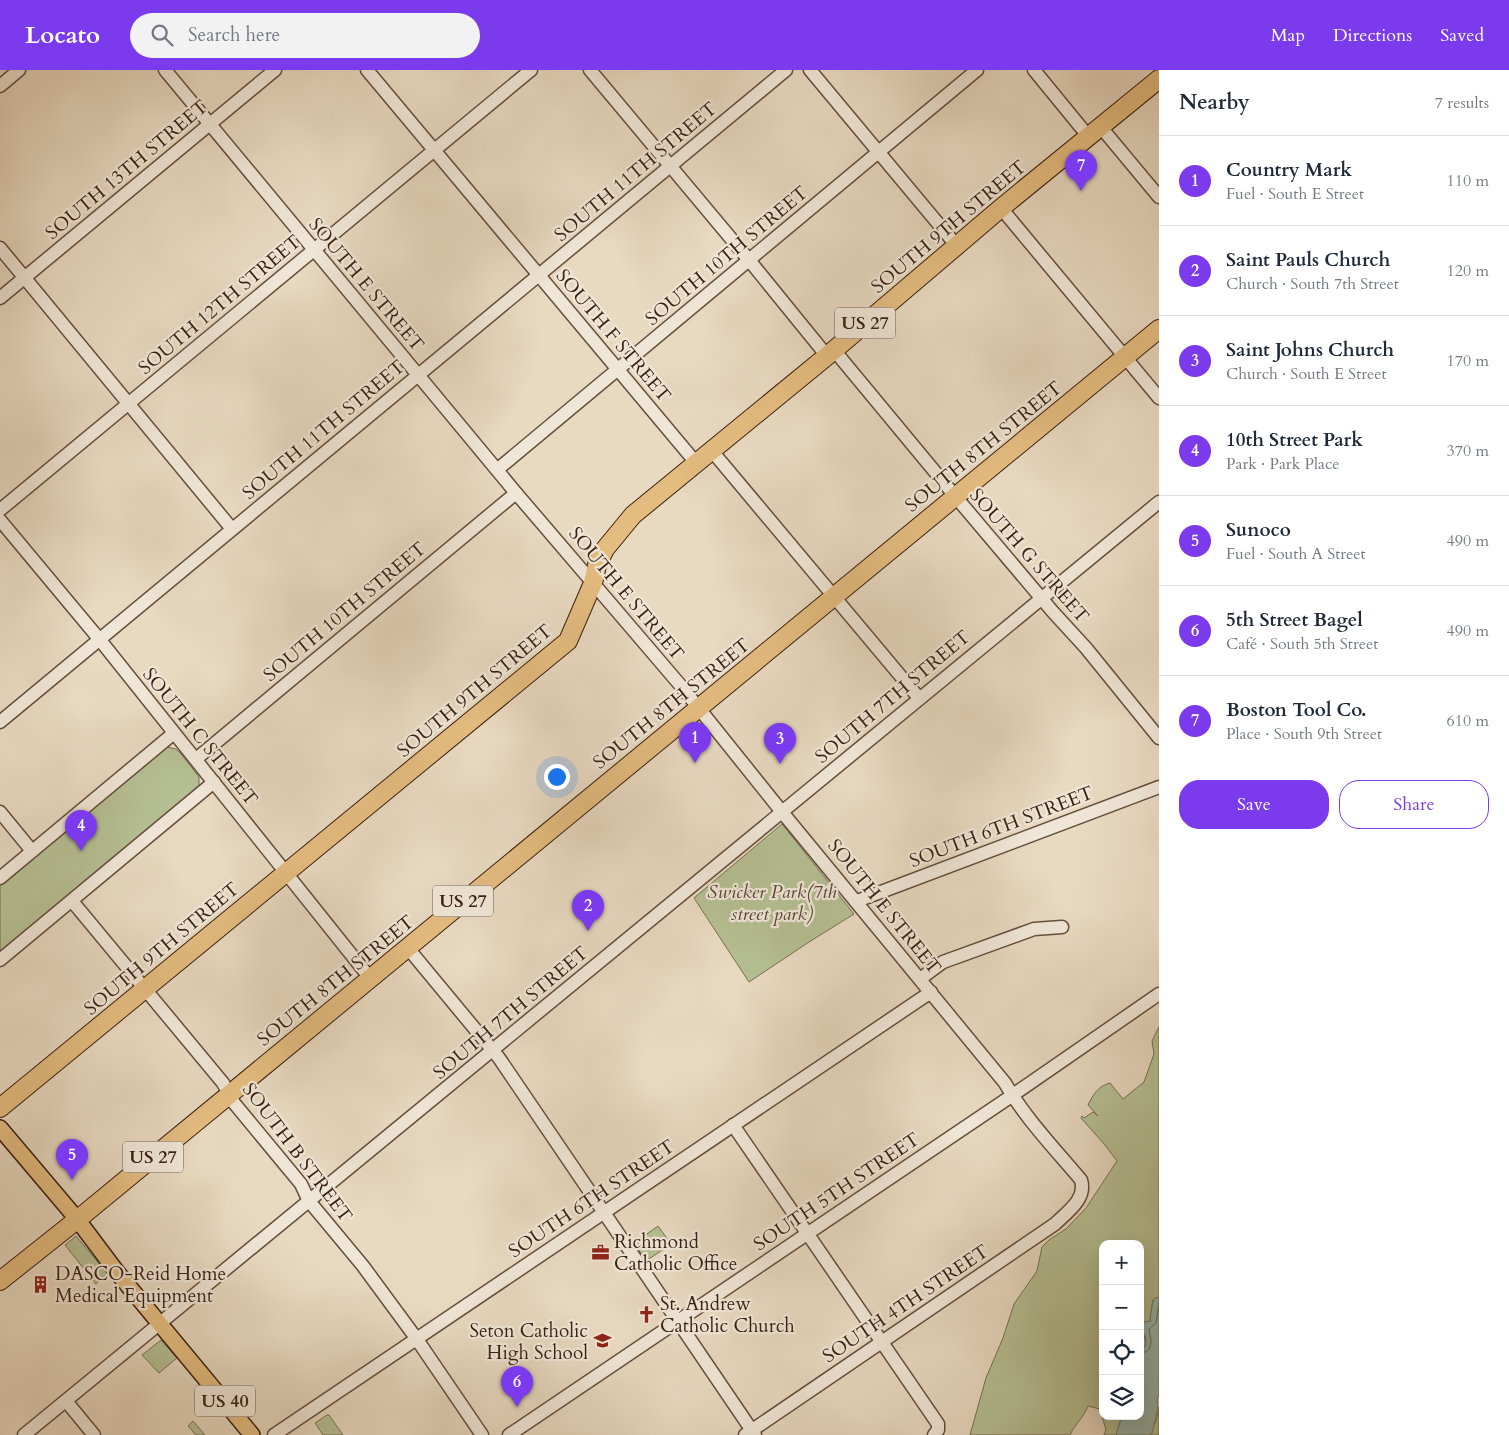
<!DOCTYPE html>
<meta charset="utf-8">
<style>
body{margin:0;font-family:Cardo,serif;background:#f2f2f3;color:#1f2937}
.controls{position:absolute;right:15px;bottom:15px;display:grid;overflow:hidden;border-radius:10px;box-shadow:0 5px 20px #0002}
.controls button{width:45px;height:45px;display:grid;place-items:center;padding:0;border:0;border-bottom:1px solid #e0e1e3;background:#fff;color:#1f2937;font:25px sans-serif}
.you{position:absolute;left:556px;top:706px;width:18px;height:18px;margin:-12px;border:4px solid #fff;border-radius:50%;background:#1a73e8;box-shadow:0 0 0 8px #1a73e833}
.badge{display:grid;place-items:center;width:32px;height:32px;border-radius:50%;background:#7c3aed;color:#fff;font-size:16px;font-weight:700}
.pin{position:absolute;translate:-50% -41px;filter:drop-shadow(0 1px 2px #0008)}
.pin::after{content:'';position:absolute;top:26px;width:18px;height:15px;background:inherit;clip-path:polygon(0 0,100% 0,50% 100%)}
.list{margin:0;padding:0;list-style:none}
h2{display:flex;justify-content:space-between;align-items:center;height:65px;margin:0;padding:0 20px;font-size:21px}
h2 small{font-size:16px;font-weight:400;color:#747a83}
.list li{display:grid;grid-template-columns:32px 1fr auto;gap:15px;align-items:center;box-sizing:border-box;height:90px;padding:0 20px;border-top:1px solid #e0e1e3}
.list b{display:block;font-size:19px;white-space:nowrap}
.list p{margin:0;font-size:16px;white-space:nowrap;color:#747a83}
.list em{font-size:16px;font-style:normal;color:#747a83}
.actions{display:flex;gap:10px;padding:15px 20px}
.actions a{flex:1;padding:11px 0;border:1px solid #7c3aed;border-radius:20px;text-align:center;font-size:18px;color:#7c3aed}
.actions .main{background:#7c3aed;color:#fff}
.icon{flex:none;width:28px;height:28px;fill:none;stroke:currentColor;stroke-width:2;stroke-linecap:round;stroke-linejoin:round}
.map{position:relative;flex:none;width:1159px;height:1365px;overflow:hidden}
header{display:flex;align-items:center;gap:30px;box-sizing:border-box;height:70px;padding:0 25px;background:#7c3aed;color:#fff}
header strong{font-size:24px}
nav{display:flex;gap:28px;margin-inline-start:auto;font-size:18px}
.search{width:350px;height:45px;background:#f2f2f3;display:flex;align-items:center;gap:12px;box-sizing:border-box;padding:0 18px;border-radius:28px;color:#747a83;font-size:19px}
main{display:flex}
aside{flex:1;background:#fff}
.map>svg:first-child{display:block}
.green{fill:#b5bf93;stroke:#766f52}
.water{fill:#98baaf;stroke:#727c6f}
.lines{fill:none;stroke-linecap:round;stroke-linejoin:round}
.shore{stroke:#686c60;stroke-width:1}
.minor-casing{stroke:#644e3c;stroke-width:15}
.major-casing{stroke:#381f10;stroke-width:18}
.highway-casing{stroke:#381f10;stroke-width:20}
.minor{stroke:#f0e6d7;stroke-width:12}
.major{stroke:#e4bc80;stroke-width:15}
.highway{stroke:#e4bc80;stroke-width:18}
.labels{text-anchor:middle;stroke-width:4.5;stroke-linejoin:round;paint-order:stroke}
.shield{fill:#f0e6d7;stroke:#6f5b4c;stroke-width:1}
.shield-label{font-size:18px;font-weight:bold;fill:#381f10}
.street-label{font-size:19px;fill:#381f10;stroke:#f0e6d7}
.park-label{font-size:19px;font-style:italic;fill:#574731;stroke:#f0e6d7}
.poi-label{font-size:19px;fill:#381f10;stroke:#f0e6d7;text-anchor:start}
</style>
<header>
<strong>Locato</strong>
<div class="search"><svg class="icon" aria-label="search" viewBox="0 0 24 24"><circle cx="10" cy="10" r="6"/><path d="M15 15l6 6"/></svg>Search here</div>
<nav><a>Map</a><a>Directions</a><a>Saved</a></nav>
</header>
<main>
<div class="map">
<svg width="1159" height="1365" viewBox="0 0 1159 1365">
<rect width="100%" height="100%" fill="#e8d9c1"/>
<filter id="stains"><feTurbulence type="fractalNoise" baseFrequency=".004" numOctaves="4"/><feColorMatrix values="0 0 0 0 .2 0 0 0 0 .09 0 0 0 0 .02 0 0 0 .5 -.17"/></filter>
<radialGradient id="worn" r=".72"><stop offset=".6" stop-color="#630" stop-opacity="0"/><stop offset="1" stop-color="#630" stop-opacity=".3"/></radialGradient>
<g class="green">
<path d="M167,677L176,679L182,685L199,707V717L0,883V815Z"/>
<path d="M782,754L854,844L809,872L749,912L694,828Z"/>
<path d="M1159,957V1229L1153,1230L1150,1249L1151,1251L1144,1252L1143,1261L1146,1274L1140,1283V1174H1103V1346H1122L1116,1365H1104L1106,1360L1100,1339L1088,1336C1084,1347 1075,1354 1070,1365H970L986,1308L1003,1268L1014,1234L1037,1201L1042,1177L1049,1170L1066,1159L1086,1138L1117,1091L1105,1075L1081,1048L1082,1046L1084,1048L1093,1042L1098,1046L1088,1035C1093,1025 1098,1016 1110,1013L1123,1029L1144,1012L1154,984L1152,971Z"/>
<path d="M658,1156L671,1174L646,1191L634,1173Z"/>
<path d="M76,1166L107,1203L96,1214L65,1175Z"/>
<path d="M161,1270L177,1288L159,1303L142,1285Z"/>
<path d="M1159,1337V1365H1149L1156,1351Z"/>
<path d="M327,1345H329L343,1365H323L315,1353Z"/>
<path d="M193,1351L205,1365H196L188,1356Z"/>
</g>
<path class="water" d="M1157,1227L1159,1229V1324L1157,1330C1159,1340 1154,1353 1152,1363L1149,1365H1116L1122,1346H1140V1295L1142,1294L1140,1291L1142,1278L1145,1277L1146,1270L1145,1264L1142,1263L1144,1252L1151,1251L1150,1249L1153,1230Z"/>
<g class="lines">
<path class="shore" d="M1140,1282H1146C1154,1276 1150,1267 1149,1259L1156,1253L1159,1233"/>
<defs>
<g id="minor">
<path d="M165,0L516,423L681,616L782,742L1005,1013C1025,1048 1055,1079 1081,1110C1087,1129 1067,1142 1055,1154L745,1365"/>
<path d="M367,0L697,394"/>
<path d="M590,0L749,190L827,286"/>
<path d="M810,0L956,175"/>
<path d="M1034,0L1088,66"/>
<path d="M0,16L19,0"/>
<path d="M1100,56L1159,127"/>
<path d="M1001,138L1159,328"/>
<path d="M0,178L232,459"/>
<path d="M0,228L275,0"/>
<path d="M834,280L955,426L1053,542L1086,578L1159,668"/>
<path d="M712,381L919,628"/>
<path d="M498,399L977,0"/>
<path d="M0,440L531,0"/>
<path d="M0,450L100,570L370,908"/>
<path d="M0,652L786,0"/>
<path d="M196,689L516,423"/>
<path d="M0,742L32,781"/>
<path d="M0,808L174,663"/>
<path d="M72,831L223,1013L234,1033L301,1114L309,1131L363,1196L416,1268L482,1365"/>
<path d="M857,831L1159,717"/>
<path d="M407,877L499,988L755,1365"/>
<path d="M0,890L214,712"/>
<path d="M920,909L943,892L1034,859L1062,857"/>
<path d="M733,1055L938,1354V1360L934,1365"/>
<path d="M66,1331L94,1365"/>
<path d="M24,1365L1159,432"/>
<path d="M274,1365L931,922"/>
<path d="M509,1365L1007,1029L1159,924"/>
</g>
<path id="major" d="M0,1058L77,1149L116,1201L252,1365"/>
<g id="highway">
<path d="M0,1038L568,571L593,513L597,495L605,479L633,445L827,286L1001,138L1159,9"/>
<path d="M0,1211L83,1145L1159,259"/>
</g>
</defs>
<use href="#minor" class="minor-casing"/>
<use href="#major" class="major-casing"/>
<use href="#highway" class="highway-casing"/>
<use href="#minor" class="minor"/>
<use href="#major" class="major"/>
<use href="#highway" class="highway"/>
</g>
<defs>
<symbol id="office-bare" viewBox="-9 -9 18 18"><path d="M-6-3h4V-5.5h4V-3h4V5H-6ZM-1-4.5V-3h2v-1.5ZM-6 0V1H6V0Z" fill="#8f2418" stroke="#f0e6d7" stroke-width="2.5" paint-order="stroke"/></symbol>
<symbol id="building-bare" viewBox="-9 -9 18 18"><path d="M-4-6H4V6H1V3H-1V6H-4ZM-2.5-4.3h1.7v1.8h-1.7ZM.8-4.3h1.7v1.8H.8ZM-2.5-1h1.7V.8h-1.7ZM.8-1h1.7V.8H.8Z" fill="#8f2418" stroke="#f0e6d7" stroke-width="2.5" paint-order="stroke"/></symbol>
<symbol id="church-bare" viewBox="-9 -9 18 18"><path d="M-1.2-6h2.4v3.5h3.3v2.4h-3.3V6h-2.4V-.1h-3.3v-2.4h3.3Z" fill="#8f2418" stroke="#f0e6d7" stroke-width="2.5" paint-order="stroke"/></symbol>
<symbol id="school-bare" viewBox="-9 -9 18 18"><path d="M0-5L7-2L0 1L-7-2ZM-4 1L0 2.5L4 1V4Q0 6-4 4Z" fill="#8f2418" stroke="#f0e6d7" stroke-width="2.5" paint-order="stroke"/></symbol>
</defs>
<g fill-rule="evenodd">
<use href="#office-bare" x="588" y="1170" width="25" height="25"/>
<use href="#building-bare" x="28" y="1202" width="25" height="25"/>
<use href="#church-bare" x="634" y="1232" width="25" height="25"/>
<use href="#school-bare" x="590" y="1258" width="25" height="25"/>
</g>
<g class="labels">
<g class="shield">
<rect x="835" y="237.5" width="60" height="31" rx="4"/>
<rect x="433" y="815.5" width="60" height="31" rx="4"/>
<rect x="123" y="1071.5" width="60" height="31" rx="4"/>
<rect x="195" y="1315.5" width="60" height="31" rx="4"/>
</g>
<g class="shield-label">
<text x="865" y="259">US 27</text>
<text x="463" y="837">US 27</text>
<text x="153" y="1093">US 27</text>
<text x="225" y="1337">US 40</text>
</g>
<g class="street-label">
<text transform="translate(126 99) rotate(-40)" y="7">SOUTH 13TH STREET</text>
<text transform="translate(635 101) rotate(-40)" y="7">SOUTH 11TH STREET</text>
<text transform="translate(948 156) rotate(-40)" y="7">SOUTH 9TH STREET</text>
<text transform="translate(726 185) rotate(-40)" y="7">SOUTH 10TH STREET</text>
<text transform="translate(367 214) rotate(50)" y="7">SOUTH E STREET</text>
<text transform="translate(219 234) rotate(-40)" y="7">SOUTH 12TH STREET</text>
<text transform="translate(614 265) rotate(50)" y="7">SOUTH F STREET</text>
<text transform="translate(323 359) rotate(-40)" y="7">SOUTH 11TH STREET</text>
<text transform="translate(983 376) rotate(-39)" y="7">SOUTH 8TH STREET</text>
<text transform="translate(1030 485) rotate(49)" y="7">SOUTH G STREET</text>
<text transform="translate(627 523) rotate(50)" y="7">SOUTH E STREET</text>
<text transform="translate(344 541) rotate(-40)" y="7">SOUTH 10TH STREET</text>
<text transform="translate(474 620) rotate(-40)" y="7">SOUTH 9TH STREET</text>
<text transform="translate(892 626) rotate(-40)" y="7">SOUTH 7TH STREET</text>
<text transform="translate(671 633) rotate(-39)" y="7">SOUTH 8TH STREET</text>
<text transform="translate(201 666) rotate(51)" y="7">SOUTH C STREET</text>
<text transform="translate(1001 756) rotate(-21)" y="7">SOUTH 6TH STREET</text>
<text transform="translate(885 836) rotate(51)" y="7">SOUTH E STREET</text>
<text transform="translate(161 878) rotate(-40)" y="7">SOUTH 9TH STREET</text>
<text transform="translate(335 910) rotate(-39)" y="7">SOUTH 8TH STREET</text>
<text transform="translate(510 942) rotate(-40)" y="7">SOUTH 7TH STREET</text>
<text transform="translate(298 1082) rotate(53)" y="7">SOUTH B STREET</text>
<text transform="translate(836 1121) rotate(-34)" y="7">SOUTH 5TH STREET</text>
<text transform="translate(591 1128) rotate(-34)" y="7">SOUTH 6TH STREET</text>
<text transform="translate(905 1233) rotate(-34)" y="7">SOUTH 4TH STREET</text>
</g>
<g class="park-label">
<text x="772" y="828">Swicker Park(7th<tspan x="772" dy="22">street park)</tspan></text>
</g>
<g class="poi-label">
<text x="614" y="1178">Richmond<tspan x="614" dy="22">Catholic Office</tspan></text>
<text x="55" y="1210">DASCO-Reid Home<tspan x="55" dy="22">Medical Equipment</tspan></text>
<text x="660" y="1240">St. Andrew<tspan x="660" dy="22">Catholic Church</tspan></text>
<text x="588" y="1267" text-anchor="end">Seton Catholic<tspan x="588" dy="22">High School</tspan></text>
</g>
</g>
<rect width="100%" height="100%" filter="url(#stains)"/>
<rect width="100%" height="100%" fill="url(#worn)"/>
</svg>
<div class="controls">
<button>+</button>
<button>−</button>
<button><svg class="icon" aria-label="locate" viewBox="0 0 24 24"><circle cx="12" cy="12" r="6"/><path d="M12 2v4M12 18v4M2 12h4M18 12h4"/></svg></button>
<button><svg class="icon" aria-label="layers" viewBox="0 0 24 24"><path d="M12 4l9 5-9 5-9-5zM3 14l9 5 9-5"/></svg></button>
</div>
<div class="you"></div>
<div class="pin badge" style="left:695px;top:693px">1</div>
<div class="pin badge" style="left:588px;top:861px">2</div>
<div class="pin badge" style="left:780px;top:694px">3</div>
<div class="pin badge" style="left:81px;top:781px">4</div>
<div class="pin badge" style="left:72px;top:1110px">5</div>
<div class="pin badge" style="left:517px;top:1337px">6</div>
<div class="pin badge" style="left:1081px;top:121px">7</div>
</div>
<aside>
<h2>Nearby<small>7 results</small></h2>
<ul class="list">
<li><span class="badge">1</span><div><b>Country Mark</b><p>Fuel · South E Street</p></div><em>110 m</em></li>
<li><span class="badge">2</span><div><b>Saint Pauls Church</b><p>Church · South 7th Street</p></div><em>120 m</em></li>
<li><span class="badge">3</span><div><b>Saint Johns Church</b><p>Church · South E Street</p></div><em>170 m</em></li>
<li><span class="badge">4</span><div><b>10th Street Park</b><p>Park · Park Place</p></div><em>370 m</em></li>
<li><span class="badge">5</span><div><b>Sunoco</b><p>Fuel · South A Street</p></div><em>490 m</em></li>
<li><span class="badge">6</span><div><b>5th Street Bagel</b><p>Café · South 5th Street</p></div><em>490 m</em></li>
<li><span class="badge">7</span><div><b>Boston Tool Co.</b><p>Place · South 9th Street</p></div><em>610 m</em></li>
</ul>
<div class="actions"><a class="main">Save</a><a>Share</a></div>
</aside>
</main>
